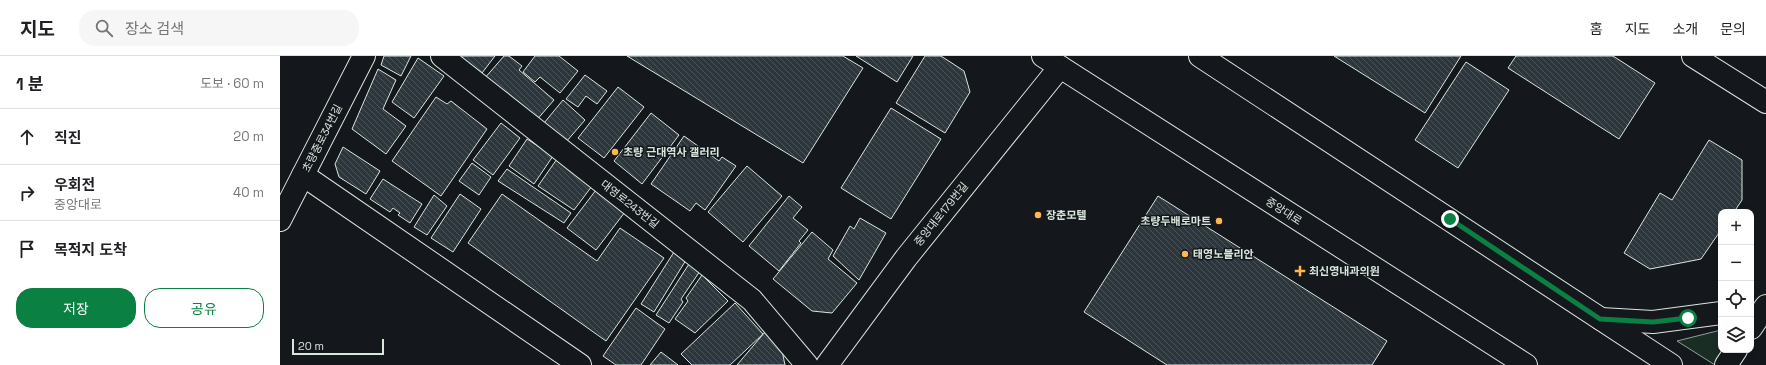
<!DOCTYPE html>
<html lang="ko">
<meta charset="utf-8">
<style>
body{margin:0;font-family:"Space Grotesk","Noto Sans KR",sans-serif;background:#f6f6f6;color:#202124}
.controls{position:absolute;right:12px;bottom:12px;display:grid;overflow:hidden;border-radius:8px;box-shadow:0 2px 6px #0003}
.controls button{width:36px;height:36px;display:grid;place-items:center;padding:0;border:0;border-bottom:1px solid #e0e0e0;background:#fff;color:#202124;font:20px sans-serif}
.scale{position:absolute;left:12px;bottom:10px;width:92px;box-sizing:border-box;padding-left:4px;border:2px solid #d8e6dc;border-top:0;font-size:11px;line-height:14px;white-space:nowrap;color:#d8e6dc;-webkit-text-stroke:3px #14181c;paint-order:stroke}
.stop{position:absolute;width:12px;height:12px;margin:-9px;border:3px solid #0b8043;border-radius:50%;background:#fff}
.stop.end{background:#0b8043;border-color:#fff;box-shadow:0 1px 4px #0008}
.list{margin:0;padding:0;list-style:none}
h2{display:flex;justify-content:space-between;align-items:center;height:52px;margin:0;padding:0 16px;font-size:17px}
h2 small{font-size:13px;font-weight:400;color:#757577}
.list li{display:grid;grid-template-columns:26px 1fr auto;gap:12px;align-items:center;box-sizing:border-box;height:56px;padding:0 16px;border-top:1px solid #e0e0e0}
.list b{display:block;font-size:15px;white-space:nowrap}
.list p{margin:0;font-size:13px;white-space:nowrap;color:#757577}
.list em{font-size:13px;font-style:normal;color:#757577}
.actions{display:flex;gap:8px;padding:12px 16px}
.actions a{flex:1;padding:9px 0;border:1px solid #0b8043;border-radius:16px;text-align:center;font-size:14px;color:#0b8043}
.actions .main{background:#0b8043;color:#fff}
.icon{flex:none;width:22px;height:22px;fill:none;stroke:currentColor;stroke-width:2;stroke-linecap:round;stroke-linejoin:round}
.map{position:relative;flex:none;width:1486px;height:309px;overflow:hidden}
header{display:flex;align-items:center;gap:24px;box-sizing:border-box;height:56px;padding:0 20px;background:#fff;border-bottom:1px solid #e0e0e0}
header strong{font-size:19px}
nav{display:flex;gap:22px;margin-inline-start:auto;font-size:14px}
.search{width:280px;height:36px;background:#f6f6f6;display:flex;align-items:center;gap:10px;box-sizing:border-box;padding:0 14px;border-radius:16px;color:#757577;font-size:15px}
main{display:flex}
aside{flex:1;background:#fff}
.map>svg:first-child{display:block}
.green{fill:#1a2d24;stroke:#939e99}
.building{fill:url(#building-back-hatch);stroke:#d8e6dc}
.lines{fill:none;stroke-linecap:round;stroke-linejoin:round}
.minor-casing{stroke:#d8e6dc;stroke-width:24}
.major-casing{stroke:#d8e6dc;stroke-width:24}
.minor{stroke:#14181c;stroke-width:22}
.major{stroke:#14181c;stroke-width:22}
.route{stroke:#0b8043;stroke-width:5}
.poi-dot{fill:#ffb74d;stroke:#14181c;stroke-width:1.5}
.labels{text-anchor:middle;stroke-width:3;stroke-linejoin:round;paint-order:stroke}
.street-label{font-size:11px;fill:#d8e6dc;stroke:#14181c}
.poi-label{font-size:11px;font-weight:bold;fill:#d8e6dc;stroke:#14181c;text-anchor:start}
</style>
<header>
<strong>지도</strong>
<div class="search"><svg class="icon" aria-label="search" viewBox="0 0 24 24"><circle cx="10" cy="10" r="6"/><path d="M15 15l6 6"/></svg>장소 검색</div>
<nav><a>홈</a><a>지도</a><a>소개</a><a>문의</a></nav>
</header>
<main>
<aside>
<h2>1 분<small>도보 · 60 m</small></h2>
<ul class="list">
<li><svg class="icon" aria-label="ahead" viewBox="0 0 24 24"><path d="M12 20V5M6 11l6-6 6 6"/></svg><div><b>직진</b></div><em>20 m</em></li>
<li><svg class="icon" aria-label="right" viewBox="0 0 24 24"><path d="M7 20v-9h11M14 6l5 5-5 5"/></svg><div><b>우회전</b><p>중앙대로</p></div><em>40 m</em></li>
<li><svg class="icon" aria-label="arrive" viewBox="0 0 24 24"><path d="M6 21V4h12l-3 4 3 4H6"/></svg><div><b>목적지 도착</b></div></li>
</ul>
<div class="actions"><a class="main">저장</a><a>공유</a></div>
</aside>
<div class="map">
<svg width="1486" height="309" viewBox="0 0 1486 309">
<defs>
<pattern id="building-back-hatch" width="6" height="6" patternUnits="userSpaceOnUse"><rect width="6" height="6" fill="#2c363c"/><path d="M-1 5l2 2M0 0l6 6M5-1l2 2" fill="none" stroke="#4a5358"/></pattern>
</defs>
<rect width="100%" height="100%" fill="#14181c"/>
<path class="green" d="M1441,274V294H1447L1438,309H1435L1397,285Z"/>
<g class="building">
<path d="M104,0H131L121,20L101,9Z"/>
<path d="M179,0H215L202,17Z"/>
<path d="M224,0H229L242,10L239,14L274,44L255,66L204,23Z"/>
<path d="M255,0H279L298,15L280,37L260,21L255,26L243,16Z"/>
<path d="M347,0H563L583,12L523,107Z"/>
<path d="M576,0H633L617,26Z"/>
<path d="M645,0H661L684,15L690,36L665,77L616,47Z"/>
<path d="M1054,0H1181L1145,57Z"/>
<path d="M1236,0H1333L1375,27L1339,83L1228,12Z"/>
<path d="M138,2L164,20L134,62L112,46Z"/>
<path d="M1186,6L1229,34L1178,112L1135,84Z"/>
<path d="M98,13L116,24L103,53L126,70L106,98L72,73Z"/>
<path d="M305,19L327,35L317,48L306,40L298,51L286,43Z"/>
<path d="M338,31L364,51L324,102L298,82Z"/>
<path d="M156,41L167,48L171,45L207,73L161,140L112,105Z"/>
<path d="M283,44L305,64L286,86L264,67Z"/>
<path d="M611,52L661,83L611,163L561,132Z"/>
<path d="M371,57L399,79L362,128L334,105Z"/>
<path d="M221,67L240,82L213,119L193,104Z"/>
<path d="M404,80L439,105L442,101L456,110L425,154L416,147L410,155L371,128Z"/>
<path d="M247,83L273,100L254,128L229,110Z"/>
<path d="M1429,84L1462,104V144L1454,156H1441V174L1421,203L1370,213L1344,197L1380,137L1392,144Z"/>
<path d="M63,91L100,115L86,138L59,121L55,108Z"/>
<path d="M277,103L312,130L294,154L258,130Z"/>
<path d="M192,107L211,121L199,139L179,125Z"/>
<path d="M467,110L502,140L463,186L428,156Z"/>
<path d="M227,113L291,157L284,167L218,125Z"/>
<path d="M103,123L142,148L130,167L118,159L120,157L113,152L110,156L90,143Z"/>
<path d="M316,134L345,156L316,194L287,172Z"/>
<path d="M180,138L201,153L173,196L151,182Z"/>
<path d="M222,138L317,205L340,172L384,202L326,285L188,187Z"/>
<path d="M154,139L167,150L147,179L134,171Z"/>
<path d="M509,140L522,151L513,162L528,174L519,185L521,187L499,215L469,190Z"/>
<path d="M878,140L1107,285L1092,309H887L804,256Z"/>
<path d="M580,162L606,177L579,224L553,200L570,170L574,173Z"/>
<path d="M532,176L553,194L548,203L577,227L552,257L532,255L493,223Z"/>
<path d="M394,196L406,204L374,256L361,248Z"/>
<path d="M409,208L420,215L401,243L403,246L389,267L376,259Z"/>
<path d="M422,219L448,245L415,277L395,263L408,245L406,242Z"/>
<path d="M455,247L483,278L450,309H412L401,298Z"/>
<path d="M356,252L385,273L361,309H336L323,300Z"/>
<path d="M485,276L501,290L505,309H457Z"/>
<path d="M381,296L398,309H370Z"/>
</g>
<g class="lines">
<defs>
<g id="minor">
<path d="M162,0L472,244L527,309"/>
<path d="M1413,0L1486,46"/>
<path d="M23,119L300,309"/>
<path d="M0,164L84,0"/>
<path d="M547,309L626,202L780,11"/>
</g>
<g id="major">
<path d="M763,0L1246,309"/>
<path d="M920,0L1391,309"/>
<path d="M1321,263L1373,266L1441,257"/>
<path d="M1471,272L1486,250"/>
<path d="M1446,309L1456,294"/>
</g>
</defs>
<use href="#minor" class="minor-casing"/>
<use href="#major" class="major-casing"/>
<use href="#minor" class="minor"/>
<use href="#major" class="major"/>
</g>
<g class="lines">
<path class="route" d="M1170,163L1320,263L1373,266L1408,262"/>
</g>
<g class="poi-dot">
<circle cx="335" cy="96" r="4"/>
<circle cx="758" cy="159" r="4"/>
<circle cx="939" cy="165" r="4"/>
<circle cx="905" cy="198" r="4"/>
<path d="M1018 209h4v4h4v4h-4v4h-4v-4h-4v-4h4z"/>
</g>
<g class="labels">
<g class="street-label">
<text transform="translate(42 82) rotate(-63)" y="4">초량중로34번길</text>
<text transform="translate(350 148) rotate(38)" y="4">대영로243번길</text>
<text transform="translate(1004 155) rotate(33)" y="4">중앙대로</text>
<text transform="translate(661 158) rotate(-51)" y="4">중앙대로179번길</text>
</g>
<g class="poi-label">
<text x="343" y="100">초량 근대역사 갤러리</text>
<text x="766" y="163">장춘모텔</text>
<text x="931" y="169" text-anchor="end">초량두배로마트</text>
<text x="913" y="202">태영노블리안</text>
<text x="1029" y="219">최신영내과의원</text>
</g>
</g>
</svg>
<div class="controls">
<button>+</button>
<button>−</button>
<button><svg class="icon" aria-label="locate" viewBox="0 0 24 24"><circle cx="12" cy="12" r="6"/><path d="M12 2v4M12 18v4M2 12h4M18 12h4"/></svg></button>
<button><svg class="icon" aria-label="layers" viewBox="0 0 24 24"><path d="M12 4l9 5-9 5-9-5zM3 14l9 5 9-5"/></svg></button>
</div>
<div class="scale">20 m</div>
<div class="stop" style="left:1408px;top:262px"></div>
<div class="stop end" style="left:1170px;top:163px"></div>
</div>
</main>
